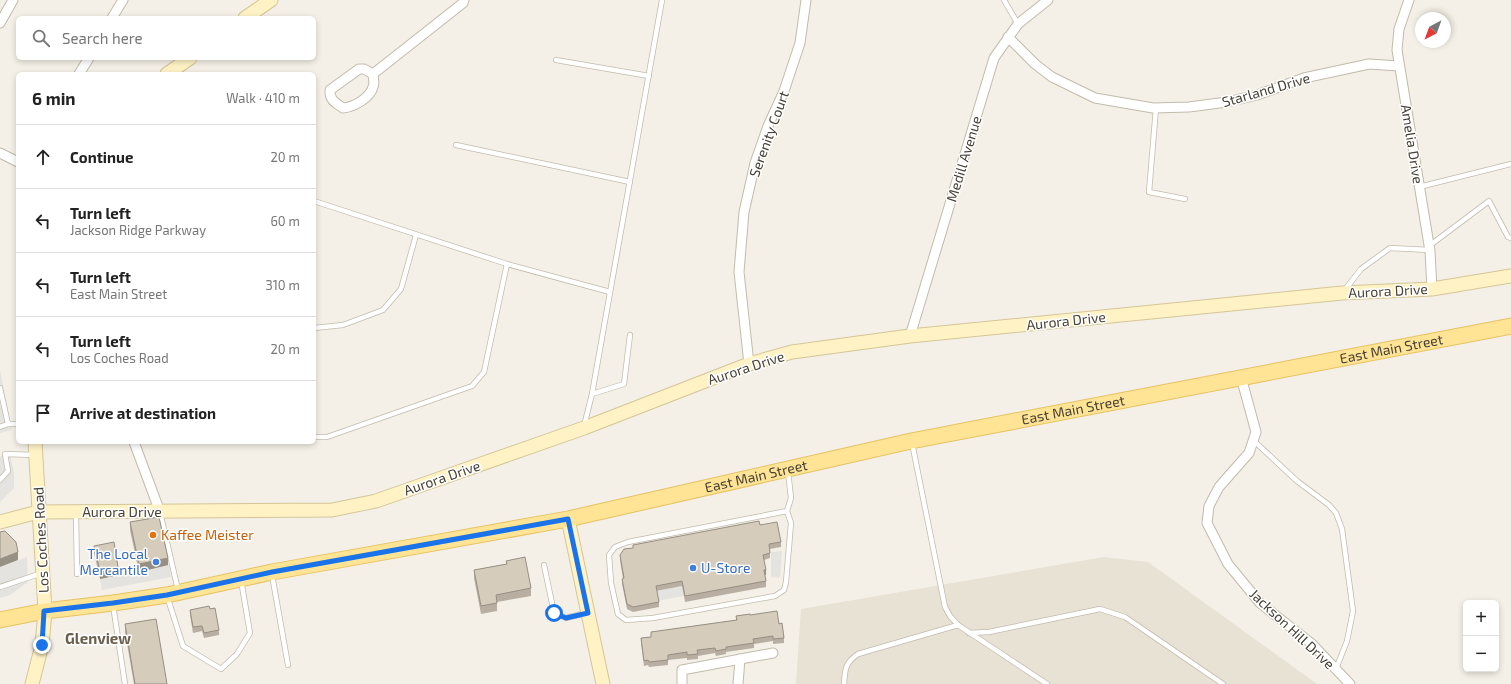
<!DOCTYPE html>
<meta charset="utf-8">
<style>
body{margin:0;font-family:"Exo 2",sans-serif;background:#f2f2f2;color:#222}
.controls{position:absolute;right:12px;bottom:12px;display:grid;overflow:hidden;border-radius:6px;box-shadow:0 2px 6px #0003}
.controls button{width:36px;height:36px;display:grid;place-items:center;padding:0;border:0;border-bottom:1px solid #e0e0e0;background:#fff;color:#222;font:20px sans-serif}
.compass{position:absolute;left:1415px;top:12px;width:36px;height:36px;border-radius:50%;background:#fff;box-shadow:0 2px 6px #0003;rotate:221deg}
.stop{position:absolute;width:12px;height:12px;margin:-9px;border:3px solid #1a73e8;border-radius:50%;background:#fff}
.stop.end{background:#1a73e8;border-color:#fff;box-shadow:0 1px 4px #0008}
.list{margin:0;padding:0;list-style:none}
h2{display:flex;justify-content:space-between;align-items:center;height:52px;margin:0;padding:0 16px;font-size:17px}
h2 small{font-size:13px;font-weight:400;color:#767676}
.list li{display:grid;grid-template-columns:26px 1fr auto;gap:12px;align-items:center;box-sizing:border-box;height:64px;padding:0 16px;border-top:1px solid #e0e0e0}
.list b{display:block;font-size:15px;white-space:nowrap}
.list p{margin:0;font-size:13px;white-space:nowrap;color:#767676}
.list em{font-size:13px;font-style:normal;color:#767676}
.icon{flex:none;width:22px;height:22px;fill:none;stroke:currentColor;stroke-width:2;stroke-linecap:round;stroke-linejoin:round}
.map{position:relative;flex:none;width:1511px;height:684px;overflow:hidden}
.search{position:absolute;background:#fff;box-shadow:0 2px 6px #0003;left:16px;top:16px;width:300px;height:44px;display:flex;align-items:center;gap:10px;box-sizing:border-box;padding:0 14px;border-radius:6px;color:#767676;font-size:15px}
.panel{position:absolute;background:#fff;box-shadow:0 2px 6px #0003;left:16px;top:72px;width:300px;height:372px;border-radius:6px}
.map>svg:first-child{display:block}
.residential{fill:#e8e2d5}
.parking{fill:#e5e3df}
.lines{fill:none;stroke-linecap:round;stroke-linejoin:round}
.lane-casing{stroke:#c2bbac;stroke-width:6}
.street-casing{stroke:#c2bbac;stroke-width:11}
.secondary-casing{stroke:#d5c596;stroke-width:15}
.primary-casing{stroke:#e6c263;stroke-width:17}
.lane{stroke:#fff;stroke-width:4.5}
.street{stroke:#fff;stroke-width:9}
.secondary{stroke:#fff3c6;stroke-width:13}
.primary{stroke:#ffe495;stroke-width:15}
.wall{fill:#b8afa2}
.shaded-wall{fill:#968f84}
.building{fill:#d6ccbc;stroke:#968f84}
.route{stroke:#1a73e8;stroke-width:5}
.food-dot{fill:#e8710a;stroke:#fff;stroke-width:1.5}
.shop-dot{fill:#3f7fe0;stroke:#fff;stroke-width:1.5}
.labels{text-anchor:middle;stroke-width:3;stroke-linejoin:round;paint-order:stroke}
.street-label{font-size:14px;fill:#474136;stroke:#fff}
.food-label{font-size:14px;fill:#c56008;stroke:#fff;text-anchor:start}
.shop-label{font-size:14px;fill:#366cbe;stroke:#fff;text-anchor:end}
.neighbourhood-label{font-size:15px;font-weight:bold;fill:#6a5f4d;stroke:#fff}
</style>
<div class="map">
<svg width="1511" height="684" viewBox="0 0 1511 684">
<rect width="100%" height="100%" fill="#f4f0e7"/>
<path class="residential" d="M1104,557L1148,562L1317,684H796L801,609Z"/>
<g class="parking">
<path d="M0,370L12,430L0,433V406L2,405L0,402Z"/>
<path d="M9,451L14,472V488L0,502V457Z"/>
<path d="M782,551L780,578L771,577V552Z"/>
<path d="M27,557L28,582L10,595L0,598V567Z"/>
<path d="M169,565L171,577L102,590L100,579Z"/>
<path d="M682,586L684,596L657,601L656,591Z"/>
</g>
<g class="lines">
<defs>
<g id="lane">
<path d="M1004,0L1018,24"/>
<path d="M556,60L649,76"/>
<path d="M1156,108L1149,192L1185,199"/>
<path d="M456,145L630,182"/>
<path d="M1419,187L1511,164"/>
<path d="M314,201L507,264L610,292"/>
<path d="M1429,246L1489,201L1508,237L1511,238"/>
<path d="M1344,291L1361,269L1390,248L1430,250"/>
<path d="M314,328L343,325L383,310L401,289L416,235"/>
<path d="M0,388L8,424H18"/>
<path d="M592,394L624,384L630,335"/>
<path d="M584,426L592,394L662,0"/>
<path d="M0,427L8,424"/>
<path d="M314,437H327L472,386L484,372L507,264"/>
<path d="M1253,440L1297,481L1329,505L1336,513L1342,529L1353,611L1347,641L1336,669"/>
<path d="M912,443L945,607L950,616L958,625"/>
<path d="M0,480L8,471L5,454L35,455"/>
<path d="M787,511L628,542L615,547L609,555L611,583L618,614L626,620L653,618L775,596L784,590L786,582L791,523L787,511L791,498L788,471"/>
<path d="M160,512L178,590"/>
<path d="M76,514L77,574"/>
<path d="M544,565L554,613L566,618L586,613"/>
<path d="M272,575L288,665"/>
<path d="M0,587L42,573"/>
<path d="M167,596L183,646L221,669L237,654L250,633L241,580"/>
<path d="M113,605L125,684"/>
<path d="M969,633L989,632L1100,609L1125,617L1223,684"/>
<path d="M844,684C845,669 845,663 858,654L958,625L1047,684"/>
</g>
<g id="street">
<path d="M1409,0L1399,29L1397,50L1430,251L1432,289"/>
<path d="M112,18L123,0"/>
<path d="M0,23L13,0"/>
<path d="M1008,37L1035,64L1052,77L1095,98L1153,108L1189,107L1227,102L1257,95L1304,78L1369,64L1399,66"/>
<path d="M359,69H364L373,74C373,78 375,83 373,87C370,98 354,107 343,108C336,103 329,100 330,90Z"/>
<path d="M79,74L89,58"/>
<path d="M373,74L463,3L464,0"/>
<path d="M0,153L18,162"/>
<path d="M910,336L994,58L1018,24L1048,0"/>
<path d="M749,364L739,272L744,212L755,163L768,126L784,91L800,43L806,0"/>
<path d="M1241,377L1256,432L1249,453L1219,487L1209,506L1207,523L1228,564L1260,603L1312,644L1350,684"/>
<path d="M134,442L160,512"/>
<path d="M682,684V670L773,653"/>
<path d="M738,684L740,659"/>
</g>
<g id="secondary">
<path d="M245,18L271,0"/>
<path d="M167,74L190,58"/>
<path d="M568,519L603,684"/>
<path d="M0,522L38,512L332,510L376,501L584,428L749,364L792,352L910,336L1342,293L1432,289L1511,276"/>
<path d="M32,684L42,645L45,611L35,442"/>
</g>
<g id="primary">
<path id="s1" d="M0,620L45,611L113,603L167,595L272,572L568,519L911,441L1511,326"/>
</g>
</defs>
<use href="#lane" class="lane-casing"/>
<use href="#street" class="street-casing"/>
<use href="#secondary" class="secondary-casing"/>
<use href="#primary" class="primary-casing"/>
<use href="#lane" class="lane"/>
<use href="#street" class="street"/>
<use href="#secondary" class="secondary"/>
<use href="#primary" class="primary"/>
</g>
<g class="wall">
<path d="M130,522L168,565L139,572L130,530Z"/>
<path d="M760,525L781,542V547L770,549V558L764,560L766,575H764L766,581V587L685,602L682,586L656,591L659,602V607L633,612L627,609L622,584V579H623L620,560V555L633,548V545Z"/>
<path d="M94,546L118,575L100,579L94,553Z"/>
<path d="M506,561L531,588V596L497,602V611L481,614L474,578V570L506,564Z"/>
<path d="M210,609L219,630V635L204,638L202,631L193,633L190,615V610Z"/>
<path d="M750,615L779,624L784,638V643L773,644V641L754,644V648L726,652V654L716,656L715,653L698,656V659L687,660V658L668,660V665L649,667L648,665L644,666L641,643V638L651,637V632L736,620V616Z"/>
<path d="M125,624L167,684H134L125,632Z"/>
</g>
<g class="shaded-wall">
<path d="M18,552V560L0,567V559Z"/>
<path d="M168,558V565L139,572V564Z"/>
<path d="M118,567V575L100,579V571Z"/>
<rect x="764" y="570" width="2" height="5"/>
</g>
<g class="building">
<path d="M159,517L168,558L139,564L130,522Z"/>
<path d="M759,521L760,525L777,522L781,542L769,544L770,553L763,555L766,570H764L766,581L685,596L682,581L656,586L659,602L633,607L627,604L622,579L624,578L620,555L624,549L633,548V545Z"/>
<path d="M5,531L16,542L18,552L0,559V532Z"/>
<path d="M114,542L118,567L100,571L94,546Z"/>
<path d="M525,557L531,588L496,595L497,603L481,606L474,570L507,564L506,561Z"/>
<path d="M209,606L210,609L215,608L219,630L204,633L202,626L193,627L190,610Z"/>
<path d="M777,611L779,624L782,623L784,638L773,639V636L753,639L754,643L726,647V649L716,651L715,648L697,650L698,654L687,655V652L668,655V660L649,662L648,660L644,661L641,638L651,637V632L737,620L736,616L750,614V615Z"/>
<path d="M156,619L167,684H135L125,624Z"/>
</g>
<g class="lines">
<path class="route" d="M42,645L44,611L113,603L167,595L272,572L568,519L588,613L566,618L554,613"/>
</g>
<circle class="food-dot" cx="153" cy="535" r="4"/>
<g class="shop-dot">
<circle cx="156" cy="562" r="4"/>
<circle cx="693" cy="568" r="4"/>
</g>
<g class="labels">
<g class="street-label">
<text transform="translate(1266 90) rotate(-16)" y="5">Starland Drive</text>
<text transform="translate(769 134) rotate(-70)" y="5">Serenity Court</text>
<text transform="translate(1412 144) rotate(81)" y="5">Amelia Drive</text>
<text transform="translate(964 159) rotate(-73)" y="5">Medill Avenue</text>
<text transform="translate(1388 291) rotate(-3)" y="5">Aurora Drive</text>
<text transform="translate(1066 321) rotate(-6)" y="5">Aurora Drive</text>
<text dy="5" stroke="none"><textPath href="#s1" startOffset="1418">East Main Street</textPath></text>
<text transform="translate(746 368) rotate(-18)" y="5">Aurora Drive</text>
<text dy="5" stroke="none"><textPath href="#s1" startOffset="1094">East Main Street</textPath></text>
<text dy="5" stroke="none"><textPath href="#s1" startOffset="770">East Main Street</textPath></text>
<text transform="translate(442 478) rotate(-19)" y="5">Aurora Drive</text>
<text x="122" y="517">Aurora Drive</text>
<text transform="translate(41 540) rotate(-93)" y="5">Los Coches Road</text>
<text transform="translate(1292 629) rotate(43)" y="5">Jackson Hill Drive</text>
</g>
<g class="food-label">
<text x="161" y="540">Kaffee Meister</text>
</g>
<g class="shop-label">
<text x="148" y="559">The Local<tspan x="148" dy="16">Mercantile</tspan></text>
<text x="701" y="573" text-anchor="start">U-Store</text>
</g>
<g class="neighbourhood-label">
<text x="98" y="644">Glenview</text>
</g>
</g>
</svg>
<div class="controls">
<button>+</button>
<button>−</button>
</div>
<svg class="compass" viewBox="-18 -18 36 36"><path d="M0-13l5 13h-10z" fill="#e53935"/><path d="M0 13l5-13h-10z" fill="#767676"/></svg>
<div class="stop" style="left:554px;top:613px"></div>
<div class="stop end" style="left:42px;top:645px"></div>
<div class="search"><svg class="icon" aria-label="search" viewBox="0 0 24 24"><circle cx="10" cy="10" r="6"/><path d="M15 15l6 6"/></svg>Search here</div>
<section class="panel">
<h2>6 min<small>Walk · 410 m</small></h2>
<ul class="list">
<li><svg class="icon" aria-label="ahead" viewBox="0 0 24 24"><path d="M12 20V5M6 11l6-6 6 6"/></svg><div><b>Continue</b></div><em>20 m</em></li>
<li><svg class="icon" aria-label="left" viewBox="0 0 24 24"><path d="M17 20v-9H6M10 6l-5 5 5 5"/></svg><div><b>Turn left</b><p>Jackson Ridge Parkway</p></div><em>60 m</em></li>
<li><svg class="icon" aria-label="left" viewBox="0 0 24 24"><path d="M17 20v-9H6M10 6l-5 5 5 5"/></svg><div><b>Turn left</b><p>East Main Street</p></div><em>310 m</em></li>
<li><svg class="icon" aria-label="left" viewBox="0 0 24 24"><path d="M17 20v-9H6M10 6l-5 5 5 5"/></svg><div><b>Turn left</b><p>Los Coches Road</p></div><em>20 m</em></li>
<li><svg class="icon" aria-label="arrive" viewBox="0 0 24 24"><path d="M6 21V4h12l-3 4 3 4H6"/></svg><div><b>Arrive at destination</b></div></li>
</ul>
</section>
</div>
